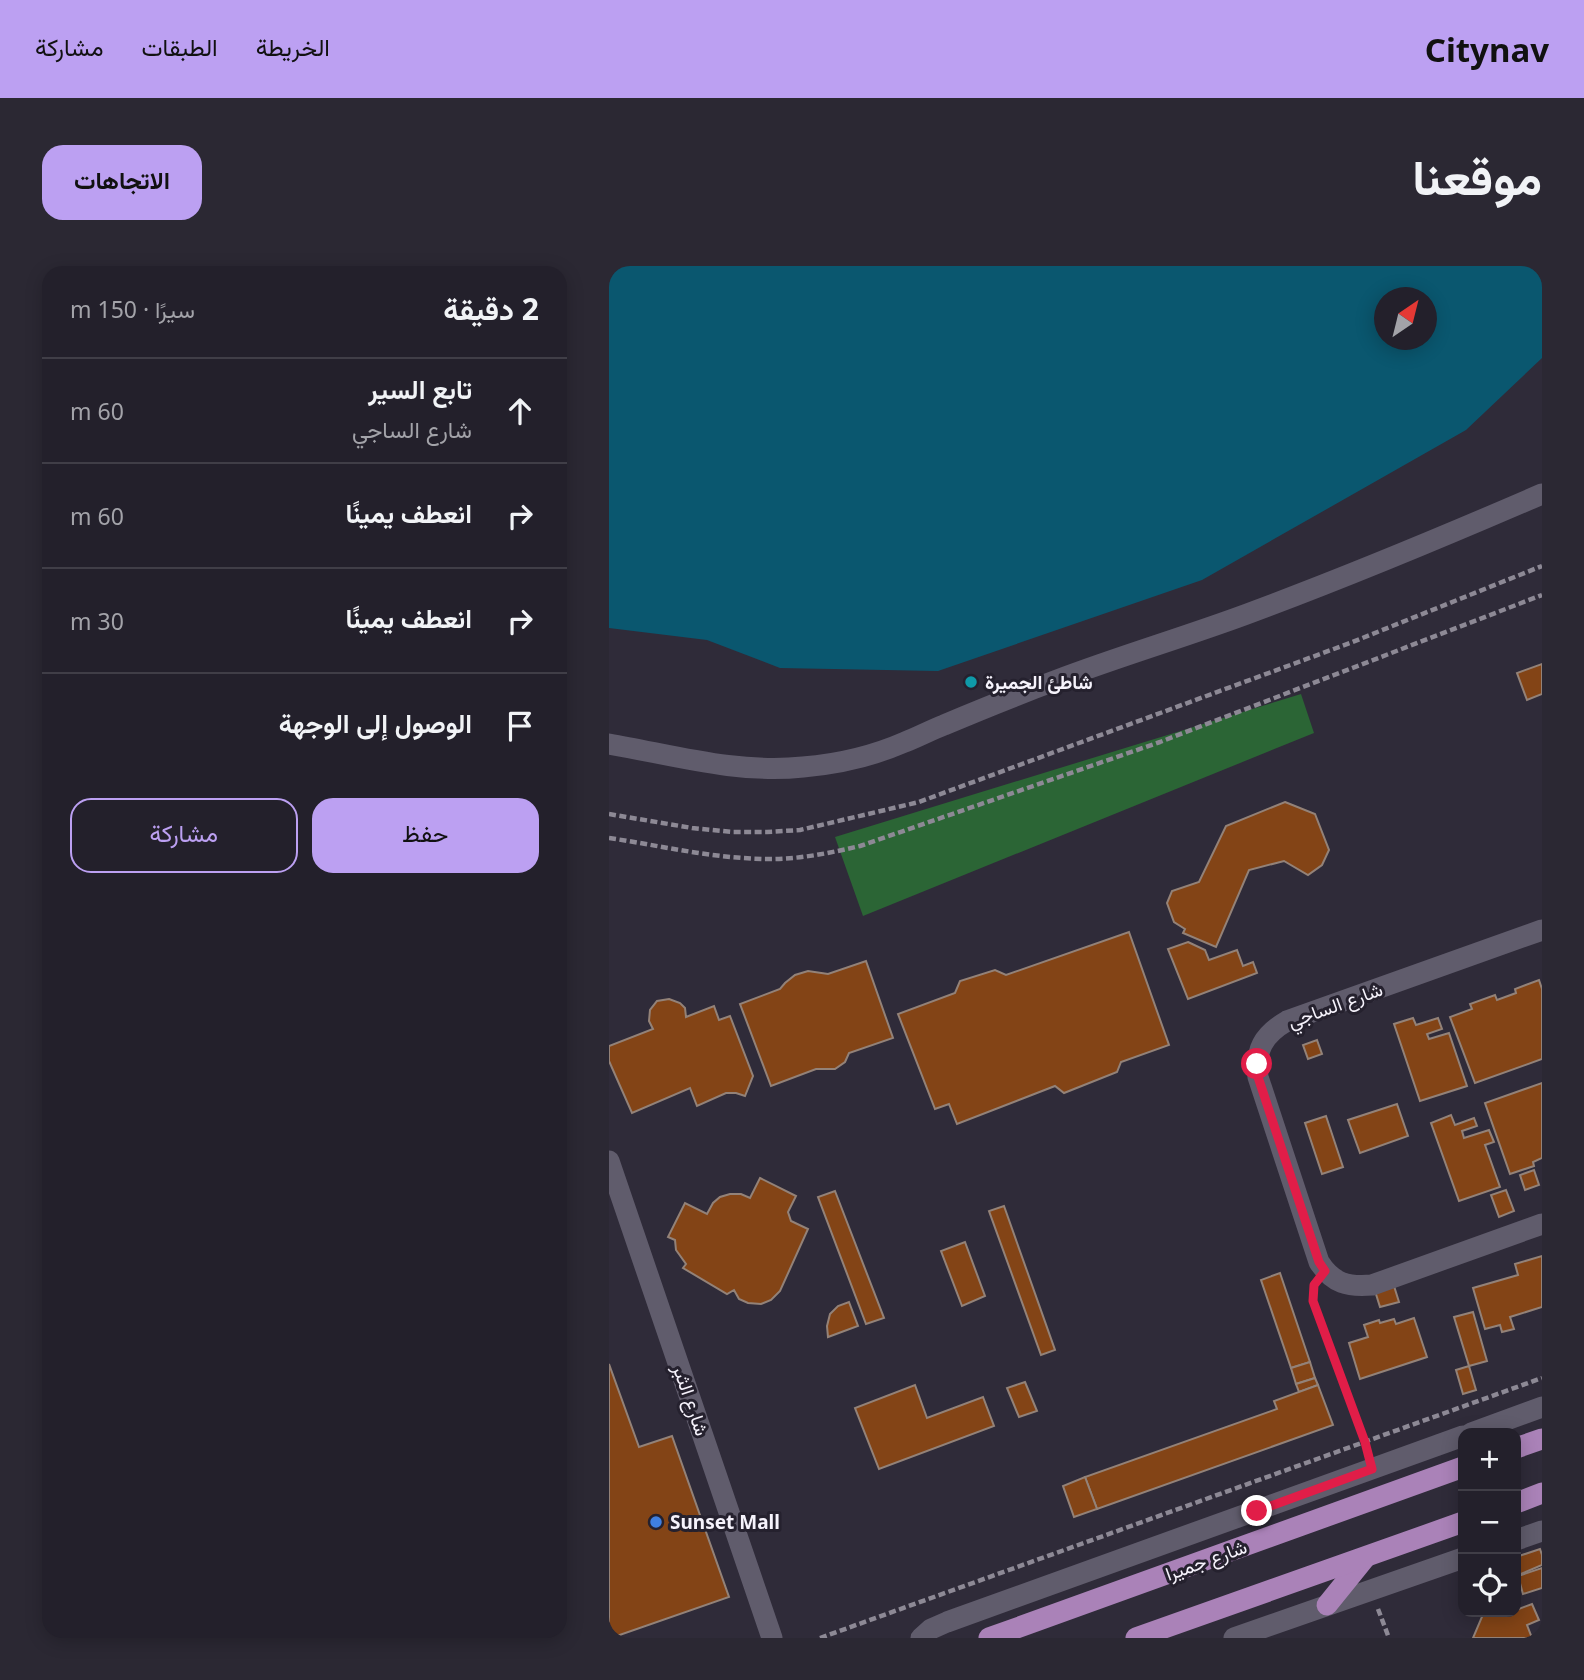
<!DOCTYPE html>
<html lang="ar">
<meta charset="utf-8">
<style>
body{margin:0;font-family:"Noto Sans",Vazirmatn,sans-serif;background:#2b2833;color:#f1f3f6;direction:rtl}
.controls{position:absolute;right:21px;bottom:21px;display:grid;overflow:hidden;border-radius:14px;box-shadow:0 4px 18px #0003}
.controls button{width:63px;height:63px;display:grid;place-items:center;padding:0;border:0;border-bottom:2px solid #403e47;background:#23202b;color:#f1f3f6;font:35px sans-serif}
.compass{position:absolute;left:765px;top:21px;width:63px;height:63px;border-radius:50%;background:#23202b;box-shadow:0 4px 18px #0003;rotate:35deg}
.stop{position:absolute;width:21px;height:21px;margin:-16px;border:5px solid #e11d48;border-radius:50%;background:#fff}
.stop.end{background:#e11d48;border-color:#fff;box-shadow:0 2px 7px #0008}
.list{margin:0;padding:0;list-style:none}
h2{display:flex;justify-content:space-between;align-items:center;height:91px;margin:0;padding:0 28px;font-size:30px}
h2 small{font-size:23px;font-weight:400;color:#a3a3a9}
.list li{display:grid;grid-template-columns:46px 1fr auto;gap:21px;align-items:center;box-sizing:border-box;height:105px;padding:0 28px;border-top:2px solid #403e47}
.list b{display:block;font-size:26px;white-space:nowrap}
.list p{margin:0;font-size:23px;white-space:nowrap;color:#a3a3a9}
.list em{font-size:23px;font-style:normal;color:#a3a3a9}
.actions{display:flex;gap:14px;padding:21px 28px}
.actions a{flex:1;padding:16px 0;border:2px solid #bca0f2;border-radius:21px;text-align:center;font-size:24px;color:#bca0f2}
.actions .main{background:#bca0f2;color:#111}
.icon{flex:none;width:38px;height:38px;fill:none;stroke:currentColor;stroke-width:2;stroke-linecap:round;stroke-linejoin:round}
.map{position:relative;flex:none;width:933px;height:1372px;overflow:hidden;direction:ltr;border-radius:21px}
header{display:flex;align-items:center;gap:42px;box-sizing:border-box;height:98px;padding:0 35px;background:#bca0f2;color:#111}
header strong{font-size:33px}
nav{display:flex;gap:38px;margin-inline-start:auto;font-size:24px}
.intro{display:flex;align-items:center;justify-content:space-between;box-sizing:border-box;height:168px;padding:0 42px}
h1{margin:0;font-size:49px}
.button{padding:18px 32px;border-radius:21px;background:#bca0f2;color:#111;font-size:24px;font-weight:700}
main{display:flex;gap:42px;padding:0 42px}
aside{flex:1;background:#23202b;border-radius:21px;box-shadow:0 4px 18px #0003}
.map>svg:first-child{display:block}
.green{fill:#2b6535}
.water{fill:#0a576f;fill-rule:evenodd}
.building{fill:#834416;stroke:#938278;stroke-width:2}
.lines{fill:none;stroke-linecap:round;stroke-linejoin:round}
.path{stroke:#8d8995;stroke-width:4.5;stroke-dasharray:7 3.5;stroke-linecap:butt}
.minor{stroke:#605c6c;stroke-width:21}
.major{stroke:#aa82b8;stroke-width:21}
.route{stroke:#e11d48;stroke-width:9}
.culture-dot{fill:#0f9aa8;stroke:#25212e;stroke-width:2.5}
.shop-dot{fill:#3f7fe0;stroke:#25212e;stroke-width:2.5}
.labels{text-anchor:middle;stroke-width:6;stroke-linejoin:round;paint-order:stroke}
.poi-label{font-size:19px;font-weight:bold;fill:#f6f3fc;stroke:#25212e;text-anchor:start}
.street-label{font-size:19px;fill:#f6f3fc;stroke:#25212e}
</style>
<header>
<strong>Citynav</strong>
<nav><a>الخريطة</a><a>الطبقات</a><a>مشاركة</a></nav>
</header>
<div class="intro"><h1>موقعنا</h1><a class="button">الاتجاهات</a></div>
<main>
<div class="map">
<svg width="933" height="1372" viewBox="0 0 933 1372">
<rect width="100%" height="100%" fill="#2f2b39"/>
<path class="green" d="M692,428L705,467L254,650L226,571Z"/>
<path class="water" d="M0,0H933V92L857,164L593,314L329,405L171,402L98,374L0,362ZM776,32H818V74H776Z"/>
<g class="building">
<path d="M933,398V428L918,434L908,407Z"/>
<path d="M676,536L706,548L720,584L713,599L699,609L675,595L640,604L607,681L574,667L576,663L565,656L558,637L563,625L590,616L617,560Z"/>
<path d="M520,666L560,779L512,796L508,806L455,827L446,820L348,858L340,838L326,843L289,748L346,727L351,715L386,704L397,709Z"/>
<path d="M579,676L596,684L600,694L628,684L634,700L644,696L648,707L579,733L559,683Z"/>
<path d="M257,695L284,772L240,787L236,796L226,803H207L162,820L131,738L171,723L176,717L186,709L199,705L219,708Z"/>
<path d="M930,714L933,723V793L866,817L841,751L863,743L861,738L886,729L888,734L907,727L906,723Z"/>
<path d="M60,733L71,737L76,742L77,751L105,740L110,754L121,750L144,810L136,830L127,827H117L88,840L81,822L23,847L0,795V780L44,763L40,755L41,744L48,735Z"/>
<path d="M804,752L807,759L829,752L833,763L818,768L820,773L840,767L858,820L811,835L785,758Z"/>
<path d="M708,774L713,788L699,793L694,779Z"/>
<path d="M933,817V892L924,896L925,900L901,908L876,837Z"/>
<path d="M788,838L799,870L751,887L739,854Z"/>
<path d="M842,849L846,859L865,852L868,860L853,865L855,872L880,864L885,876L876,879L891,921L850,935L822,857Z"/>
<path d="M717,850L734,901L713,908L696,857Z"/>
<path d="M925,904L930,919L916,924L911,909Z"/>
<path d="M151,912L187,930L179,946L182,955L199,963L171,1025L162,1034L152,1038L139,1037L130,1033L125,1024L118,1028L74,1002L77,998L67,984L66,974L59,971L76,937L98,948L104,937L111,931L121,928H132L141,932Z"/>
<path d="M897,924L905,945L890,951L882,929Z"/>
<path d="M226,925L275,1052L257,1058L209,931Z"/>
<path d="M395,940L446,1084L432,1089L380,945Z"/>
<path d="M356,976L376,1030L353,1040L332,985Z"/>
<path d="M933,990V1041L901,1051L905,1063L893,1066L891,1059L876,1063L864,1022L909,1009L906,998Z"/>
<path d="M671,1007L701,1096L682,1102L652,1014Z"/>
<path d="M785,1020L790,1036L771,1041L766,1025Z"/>
<path d="M240,1036L249,1060L219,1071L218,1060L221,1048L229,1040Z"/>
<path d="M864,1046L878,1095L860,1100L845,1051Z"/>
<path d="M805,1052L818,1091L751,1113L740,1077L759,1071L755,1059L770,1054L771,1057L785,1053L787,1058Z"/>
<path d="M701,1096L706,1112L687,1118L682,1102Z"/>
<path d="M0,1098L30,1181L63,1170L120,1331L2,1372H0Z"/>
<path d="M860,1100L867,1124L854,1128L847,1104Z"/>
<path d="M706,1112L709,1119L690,1126L687,1118Z"/>
<path d="M416,1116L428,1145L410,1151L398,1122Z"/>
<path d="M306,1119L318,1152L374,1131L385,1160L270,1203L246,1142Z"/>
<path d="M709,1119L724,1159L488,1243L476,1211L668,1143L665,1135Z"/>
<path d="M476,1211L488,1243L465,1251L454,1220Z"/>
<path d="M931,1283L933,1289V1299L907,1310V1291Z"/>
<path d="M933,1302V1322L914,1328L909,1310Z"/>
<path d="M923,1338L930,1354L918,1359L923,1372H864L875,1346H895L896,1349L907,1346V1344Z"/>
</g>
<g class="lines">
<g class="path">
<path d="M0,548L83,562L124,566H158L191,564L310,536L741,377L933,300"/>
<path d="M0,572C54,580 106,593 161,593C192,593 221,587 251,580L551,476L933,329"/>
<path d="M705,1023L704,1035L756,1176"/>
<path d="M769,1343L780,1372"/>
<path d="M211,1372L933,1112"/>
</g>
<g class="minor">
<path d="M0,478C64,489 128,508 194,501C229,498 264,490 296,476C309,471 322,464 335,459C373,443 410,428 448,414C511,390 576,371 638,348C738,311 836,270 933,228"/>
<path d="M933,664L678,755C654,769 646,784 649,811L710,996C724,1018 739,1021 763,1019L933,958"/>
<path d="M0,895L163,1372"/>
<path d="M862,1167L933,1141"/>
<path d="M907,1274L933,1265"/>
<path d="M312,1372L322,1363L338,1356L854,1170"/>
<path d="M625,1372L854,1292"/>
</g>
<g class="major">
<path d="M907,1182L933,1173"/>
<path d="M907,1237L933,1227"/>
<path d="M718,1339L756,1292"/>
<path d="M380,1372L854,1201"/>
<path d="M527,1372L854,1256"/>
</g>
</g>
<g class="lines">
<path class="route" d="M648,798L649,811L710,996L716,1005L705,1019L704,1035L756,1176L763,1203L648,1245"/>
</g>
<circle class="culture-dot" cx="362" cy="416" r="7"/>
<circle class="shop-dot" cx="47" cy="1256" r="7"/>
<g class="labels">
<g class="poi-label">
<text x="376" y="423">شاطئ الجميرة</text>
<text x="61" y="1263">Sunset Mall</text>
</g>
<g class="street-label">
<text transform="translate(726 739) rotate(-20)" y="7">شارع الساجي</text>
<text transform="translate(82 1134) rotate(71)" y="7">شارع الثبر</text>
<text transform="translate(597 1294) rotate(-20)" y="7">شارع جميرا</text>
</g>
</g>
</svg>
<div class="controls">
<button>+</button>
<button>−</button>
<button><svg class="icon" aria-label="locate" viewBox="0 0 24 24"><circle cx="12" cy="12" r="6"/><path d="M12 2v4M12 18v4M2 12h4M18 12h4"/></svg></button>
</div>
<svg class="compass" viewBox="-18 -18 36 36"><path d="M0-13l5 13h-10z" fill="#e53935"/><path d="M0 13l5-13h-10z" fill="#a3a3a9"/></svg>
<div class="stop" style="left:648px;top:798px"></div>
<div class="stop end" style="left:648px;top:1245px"></div>
</div>
<aside>
<h2>2 دقيقة<small>سيرًا · 150 m</small></h2>
<ul class="list">
<li><svg class="icon" aria-label="ahead" viewBox="0 0 24 24"><path d="M12 20V5M6 11l6-6 6 6"/></svg><div><b>تابع السير</b><p>شارع الساجي</p></div><em>60 m</em></li>
<li><svg class="icon" aria-label="right" viewBox="0 0 24 24"><path d="M7 20v-9h11M14 6l5 5-5 5"/></svg><div><b>انعطف يمينًا</b></div><em>60 m</em></li>
<li><svg class="icon" aria-label="right" viewBox="0 0 24 24"><path d="M7 20v-9h11M14 6l5 5-5 5"/></svg><div><b>انعطف يمينًا</b></div><em>30 m</em></li>
<li><svg class="icon" aria-label="arrive" viewBox="0 0 24 24"><path d="M6 21V4h12l-3 4 3 4H6"/></svg><div><b>الوصول إلى الوجهة</b></div></li>
</ul>
<div class="actions"><a class="main">حفظ</a><a>مشاركة</a></div>
</aside>
</main>
